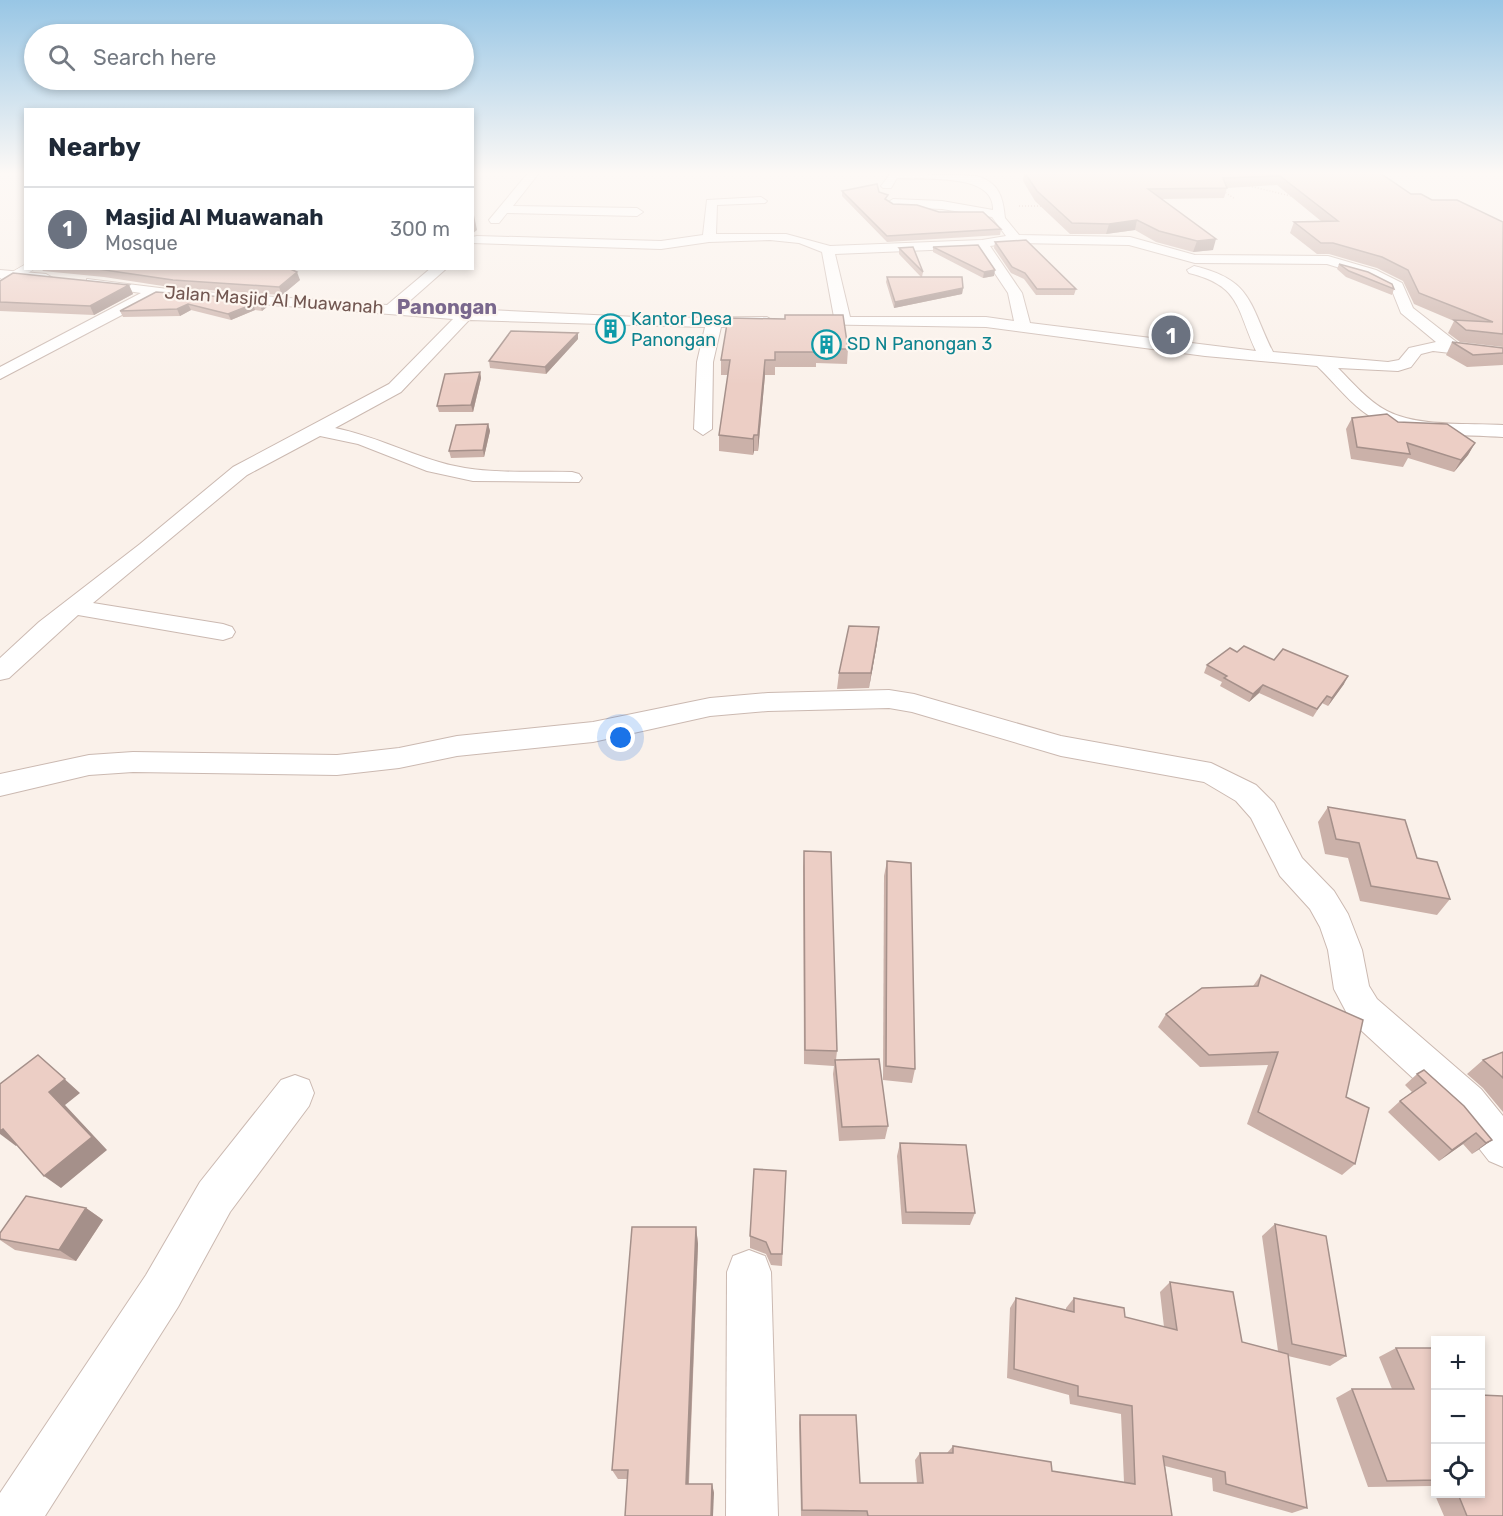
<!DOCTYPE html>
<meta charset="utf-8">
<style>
body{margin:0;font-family:Rubik,sans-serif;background:#f2f2f3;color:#1f2937}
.controls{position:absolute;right:18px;bottom:18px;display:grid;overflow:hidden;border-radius:0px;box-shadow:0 3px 9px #0003}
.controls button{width:54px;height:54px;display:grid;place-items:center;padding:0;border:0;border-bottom:2px solid #e0e1e3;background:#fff;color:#1f2937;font:30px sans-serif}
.you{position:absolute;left:621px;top:738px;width:21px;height:21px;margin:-15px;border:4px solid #fff;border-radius:50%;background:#1a73e8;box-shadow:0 0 0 9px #1a73e833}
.badge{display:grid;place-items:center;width:39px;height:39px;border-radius:50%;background:#db2777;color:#fff;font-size:20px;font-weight:700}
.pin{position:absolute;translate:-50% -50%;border:3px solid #fff;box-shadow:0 2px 6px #0006}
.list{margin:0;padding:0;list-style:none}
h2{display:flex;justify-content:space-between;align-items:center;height:78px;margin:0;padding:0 24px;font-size:26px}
h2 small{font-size:20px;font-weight:400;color:#747a83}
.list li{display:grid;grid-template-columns:39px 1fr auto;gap:18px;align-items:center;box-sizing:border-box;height:84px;padding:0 24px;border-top:2px solid #e0e1e3}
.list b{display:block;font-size:22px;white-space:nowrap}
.list p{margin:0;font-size:20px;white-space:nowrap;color:#747a83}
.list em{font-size:20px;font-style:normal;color:#747a83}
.icon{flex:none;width:33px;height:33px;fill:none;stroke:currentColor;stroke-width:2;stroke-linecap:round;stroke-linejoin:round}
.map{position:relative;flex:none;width:1503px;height:1516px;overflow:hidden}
.search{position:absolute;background:#fff;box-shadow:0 3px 9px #0003;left:24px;top:24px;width:450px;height:66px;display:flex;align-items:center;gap:15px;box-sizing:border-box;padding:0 21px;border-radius:33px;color:#747a83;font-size:22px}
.panel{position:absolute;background:#fff;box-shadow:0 3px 9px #0003;left:24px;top:108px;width:450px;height:162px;border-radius:0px}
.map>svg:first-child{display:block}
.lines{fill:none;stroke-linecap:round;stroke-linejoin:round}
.street-casing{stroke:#cbb9b1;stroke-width:2}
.secondary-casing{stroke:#cfbab2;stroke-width:1}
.path{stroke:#d1b1a8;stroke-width:1.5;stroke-dasharray:1 2;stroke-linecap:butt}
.street{fill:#fff;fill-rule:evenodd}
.secondary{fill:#fff;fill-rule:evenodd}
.wall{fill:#cbb1a9}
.shaded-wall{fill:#a5908a}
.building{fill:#eccec5;stroke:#a5908a;stroke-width:1.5}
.labels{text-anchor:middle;stroke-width:4.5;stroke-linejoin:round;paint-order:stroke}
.far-street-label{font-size:18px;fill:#725751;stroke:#fdf6f0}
.far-culture-label{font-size:18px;fill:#0d838f;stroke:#fdf6f0;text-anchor:start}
.far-quarter-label{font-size:20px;font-weight:bold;fill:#7a688d;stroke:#fdf6f0}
</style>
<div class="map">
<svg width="1503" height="1516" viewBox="0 0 1503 1516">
<rect width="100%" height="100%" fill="#faf1ea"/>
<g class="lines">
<defs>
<g id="street">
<path d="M528,173H539L513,206L637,208L643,212L637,216L507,213L499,223H491L489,220Z"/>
<path d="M891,173L976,176C999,182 1003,197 1005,218L1019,235L1130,237L1195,255L1328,256L1376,270L1402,283L1413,308L1459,344L1503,349V359L1433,351L1421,354L1411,367L1398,371L1338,368C1353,383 1368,401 1387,411C1417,427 1469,423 1503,425V437C1465,434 1404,438 1371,417C1350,404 1335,383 1317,366L1205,356L986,327L802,324L799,321L807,316L834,317L822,252L799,243L770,240L709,242L661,249L472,243V237L477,236L661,241L703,235L707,200L761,197L767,201L765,203L717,205L716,234H786L830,246L982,240L1006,236L992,217L942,209L893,207L887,203L893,199L942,201L993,210C995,172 922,180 897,178L891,188H883L881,186ZM1012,243L1129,245L1195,263L1327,264L1366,276L1391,288L1401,313L1436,342L1409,348L1399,360L1388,362L1273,352C1249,304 1253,280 1194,266L1187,270L1189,273C1241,286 1236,308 1256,351L1030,323L1022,293L990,246ZM978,248L1008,293L1014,321L986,317H850L835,254Z"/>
<path d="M431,268H447L404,306L658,318L767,317L775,322L767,327H721L713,362L712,429L703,435L694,429L697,362L705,327L469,320L401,392L335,428C374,436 402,451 439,462C481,475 529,471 572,472L579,474L582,478L579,482L473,481L427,471L358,444L320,436L247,475L93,603L223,624L232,627L235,632L232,637L223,640L78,615L9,678L0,680V658L39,622L140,544L233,467L389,384L453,319L158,296L0,379V367L141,293L87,285V279L176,290L387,305Z"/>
<path d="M0,270L46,274L53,278L46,282L0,278Z"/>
<path d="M889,690L914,694L1061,736L1211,763L1256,785L1274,803L1302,858L1334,891L1348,914L1362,950L1369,986L1377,999L1481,1089L1503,1116V1167L1489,1161L1453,1115L1351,1021L1334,989L1328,950L1320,927L1310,909L1280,876L1251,818L1236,801L1204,782L1061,756L912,712L889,708L768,711L710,716L593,742L457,756L399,768L337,775L133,772L89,775L0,796V774L89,755L133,752L337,755L399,748L457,736L593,722L710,698L768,693Z"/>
<path d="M295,1075L309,1080L314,1093L309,1106L230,1212L178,1307L45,1516H0V1493L146,1275L200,1182L281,1080Z"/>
<path d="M749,1250L765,1256L771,1272L778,1516H726L727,1272L733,1256Z"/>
</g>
<path id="secondary" d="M26,264V268H36L0,291V279Z"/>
</defs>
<use href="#street" class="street-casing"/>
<use href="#secondary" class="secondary-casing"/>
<g class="path">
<path d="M1249,186L1295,197"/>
<path d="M1223,191L1235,199"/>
<path d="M1019,206H1044"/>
</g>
<use href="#street" class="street"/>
<use href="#secondary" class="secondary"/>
</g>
<g class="wall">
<path d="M1024,173H1380L1411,194L1503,222V347L1460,342L1448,333L1454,321L1414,304L1403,281L1377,268L1329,254H1317L1290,233L1294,222L1321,221L1277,185L1227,188L1224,198L1161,199L1213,250L1193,252L1156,242L1135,230L1106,234H1070L1035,201L1023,181Z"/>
<path d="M842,191L887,200L893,204L939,212L1001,229L1000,235L887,242L842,196Z"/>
<path d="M995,242L1076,289L1074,295H1036L1024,279L1011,273L994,248Z"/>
<path d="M933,247L994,276L983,278L933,252Z"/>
<path d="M899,248L923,272L922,277L963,288L962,294L894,308L886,282L887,277H921L899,254Z"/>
<path d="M1339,264L1394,289L1392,295L1346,277L1337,269Z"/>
<path d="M41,268H288L300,280L282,295L176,288L104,277L43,271Z"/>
<path d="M0,281L129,285L133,294L94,315L0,311Z"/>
<path d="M156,292L266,300L268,306L262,311L255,310L231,320L191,310L180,316L123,317L120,311Z"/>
<path d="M728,318L848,349L847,364L816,363V367H775V375H765L758,451H754L753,455L719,451V435L728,375H721V360Z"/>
<path d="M578,339L546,374L490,368L489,361Z"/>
<path d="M1452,342L1503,348V365L1467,367L1446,355Z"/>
<path d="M480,372L481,378L473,412H439L437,406Z"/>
<path d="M1352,418L1398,422L1475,443L1468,455L1454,472L1408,458L1403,467L1351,459L1346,429Z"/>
<path d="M488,424L490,431L484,457L451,458L449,451Z"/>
<path d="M877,643L869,688L837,689L839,673Z"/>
<path d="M1274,660L1344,684L1328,706L1322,703L1313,717L1259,693L1249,702L1220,686L1222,682L1204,673L1207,665Z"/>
<path d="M1328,807L1417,858L1450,899L1437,915L1360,901L1348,858L1325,854L1318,822Z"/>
<path d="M804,851L837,1051L836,1060L888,1126L885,1139L839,1141L833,1074L834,1066L804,1064L803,867Z"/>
<path d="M887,861L915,1069L912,1083L883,1080L884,876Z"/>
<path d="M1261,975L1346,1097L1355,1164L1342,1175L1247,1124L1268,1065L1200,1067L1158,1027L1166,1014L1253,986Z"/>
<path d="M1503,1052V1112L1483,1088L1467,1074L1483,1060Z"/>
<path d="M1417,1074L1492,1140L1472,1154L1463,1144L1439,1161L1388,1112L1400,1101L1412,1092L1405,1085Z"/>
<path d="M900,1143L975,1213L970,1225L902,1224L897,1156Z"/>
<path d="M786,1171L782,1266L771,1265L766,1254L750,1248V1236Z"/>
<path d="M86,1208L103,1220L76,1261L15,1250L0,1240V1233Z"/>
<path d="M1275,1224L1346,1356L1330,1366L1288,1356L1307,1508L1292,1513L1213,1491L1212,1478L1165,1466L1172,1516H801L799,1423L800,1415L860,1483H917L915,1460L920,1453H947L953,1446L1052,1471L1124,1482L1121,1414L1070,1404L1069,1395L1007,1378L1010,1308L1016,1298L1066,1310V1308L1074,1298L1125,1317L1164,1327L1160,1292L1170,1282L1242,1342L1278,1351L1262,1236Z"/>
<path d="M696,1227L698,1244L689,1484H712L714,1493L627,1479H618L612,1470Z"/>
<path d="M1396,1348H1436V1494H1480L1503,1516H1444L1431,1486L1368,1487L1336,1398L1352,1389H1392L1379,1357Z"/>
</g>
<g class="shaded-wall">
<path d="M474,215L477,230L472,234V216Z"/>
<path d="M1137,220L1135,230L1106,234L1109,224Z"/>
<path d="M1216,239L1213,250L1193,252L1197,241Z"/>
<path d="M995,270L994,276L983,278L984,272Z"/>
<path d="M297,272L300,280L282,295L279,287Z"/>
<path d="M129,285L133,294L94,315L90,306Z"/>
<path d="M963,288L962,294L894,308L895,302Z"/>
<path d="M266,300L268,306L262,311L260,305Z"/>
<path d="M188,304L191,310L180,316L177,309Z"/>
<path d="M253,304L255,310L231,320L228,314Z"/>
<path d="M578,333V339L546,374L545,367Z"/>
<path d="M765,360V375L758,451V435Z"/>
<path d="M480,372L481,378L473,412L471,405Z"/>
<path d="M488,424L490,431L484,457L483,450Z"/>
<path d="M754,435V451L753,455V439Z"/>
<path d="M1475,443L1468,455L1454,472L1461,460Z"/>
<path d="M879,627L877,643L869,688L871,673Z"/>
<path d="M1348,676L1344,684L1328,706L1332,698Z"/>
<path d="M1263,685L1259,693L1249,702L1253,694Z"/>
<path d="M38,1055L80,1093L65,1105L107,1150L61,1188L44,1176L49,1092Z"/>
<path d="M3,1129L20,1142L16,1146L0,1134V1131Z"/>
<path d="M1476,1133L1463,1144L1439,1161L1452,1150Z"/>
<path d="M1492,1140L1478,1150L1472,1154L1486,1143Z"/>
<path d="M86,1208L103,1220L76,1261L59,1250Z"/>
<path d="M696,1227L698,1244L688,1493L686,1484Z"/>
<path d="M712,1484L714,1493L713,1516H711Z"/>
</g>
<g class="building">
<path d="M1025,173H1380L1411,194H1421L1432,200H1457L1503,222V334L1466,330L1454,320L1493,322L1419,293L1408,270L1382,257L1333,243H1321L1294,222L1338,221L1280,176L1223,178L1227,188L1148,189L1216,239L1197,241L1159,231L1137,220L1109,224L1072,223L1037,191Z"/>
<path d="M877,184L879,192L888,195L885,199L893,204L917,205L939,212H983L1001,229L887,236L842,191Z"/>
<path d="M1026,240L1076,289H1037L1025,273L1012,267L995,242Z"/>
<path d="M978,245L995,270L984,272L933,247Z"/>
<path d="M913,247L923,272L899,248Z"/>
<path d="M1339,264L1368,272L1392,284L1394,289L1349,271Z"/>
<path d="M91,268H288L297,272L279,287L173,280Z"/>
<path d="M13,273L129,285L90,306L0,302V281Z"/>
<path d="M887,277H962L963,288L895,302Z"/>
<path d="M156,292L266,300L260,305L253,304L228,314L188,304L177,309L120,311Z"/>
<path d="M785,315H843L848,349H817V352H775V360H765L758,435H754L753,439L719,435L730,360H721L728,318L785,319Z"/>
<path d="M511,331L578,333L545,367L489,361Z"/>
<path d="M1452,342L1503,348V353L1473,355Z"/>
<path d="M480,372L471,405L437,406L445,374Z"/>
<path d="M1387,414L1398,422L1447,424L1475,443L1461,460L1407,443L1410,454L1357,447L1352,418Z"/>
<path d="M488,424L483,450L449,451L456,425Z"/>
<path d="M849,626L879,627L871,673H839Z"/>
<path d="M1244,646L1274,660L1283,649L1348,676L1332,698L1327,696L1317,709L1263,685L1253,694L1224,678L1227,676L1207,665L1230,648L1237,652Z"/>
<path d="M1328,807L1405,820L1417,858L1437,862L1450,899L1371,886L1359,843L1336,839Z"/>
<path d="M804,851L831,852L837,1051L805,1050Z"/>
<path d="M887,861L911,863L915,1069L886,1066Z"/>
<path d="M1261,975L1363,1020L1346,1097L1369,1108L1355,1164L1258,1112L1278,1052L1209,1055L1166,1014L1202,988L1258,986Z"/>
<path d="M1503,1052V1078L1499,1074L1483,1060Z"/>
<path d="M38,1055L65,1079L49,1092L92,1137L44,1176L3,1129L0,1131V1084Z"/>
<path d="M879,1059L888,1126L842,1127L835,1060Z"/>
<path d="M1424,1070L1464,1106L1492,1140L1486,1143L1476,1133L1452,1150L1400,1101L1426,1083L1417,1074Z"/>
<path d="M900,1143L966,1145L975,1213L906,1212Z"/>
<path d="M754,1169L786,1171L782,1254H771L766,1242L750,1236Z"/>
<path d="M26,1196L86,1208L59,1250L0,1239V1233Z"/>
<path d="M1275,1224L1326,1236L1346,1356L1292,1344Z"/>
<path d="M632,1227H696L686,1484H712L711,1516H625L628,1470H612Z"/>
<path d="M1170,1282L1233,1292L1242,1342L1288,1354L1307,1508L1226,1484L1225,1472L1163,1456L1172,1516H868L867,1511L802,1510L800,1415H856L860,1483H923L920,1453H953V1446L1051,1462L1052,1471L1135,1484L1132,1406L1078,1396V1386L1014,1369L1016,1298L1074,1312V1298L1124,1308L1125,1317L1177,1330Z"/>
<path d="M1396,1348H1436V1480L1387,1481L1352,1389H1414Z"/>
<path d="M1480,1395L1503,1396V1516H1467L1458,1494H1480Z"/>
</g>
<linearGradient id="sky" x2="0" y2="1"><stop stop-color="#98c6e5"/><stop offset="0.45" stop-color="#fdf9f6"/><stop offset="1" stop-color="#fdf9f6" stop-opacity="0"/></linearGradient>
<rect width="1503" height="385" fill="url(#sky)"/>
<defs>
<symbol id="building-ring" viewBox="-11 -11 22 22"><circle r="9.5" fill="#fdf6f0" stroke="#0f9aa8" stroke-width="1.5"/><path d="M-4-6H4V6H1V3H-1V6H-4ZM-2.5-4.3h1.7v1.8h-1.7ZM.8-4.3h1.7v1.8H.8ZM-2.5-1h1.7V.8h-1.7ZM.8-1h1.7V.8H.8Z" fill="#0f9aa8"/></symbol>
</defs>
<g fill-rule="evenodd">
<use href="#building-ring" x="594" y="312" width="33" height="33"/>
<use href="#building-ring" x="810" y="328" width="33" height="33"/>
</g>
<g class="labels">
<g class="far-street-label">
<text transform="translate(274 300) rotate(4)" y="6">Jalan Masjid Al Muawanah</text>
</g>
<g class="far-culture-label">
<text x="631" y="325">Kantor Desa<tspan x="631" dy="21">Panongan</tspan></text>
<text x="847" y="350">SD N Panongan 3</text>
</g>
<g class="far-quarter-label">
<text x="447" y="314">Panongan</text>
</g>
</g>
</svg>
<div class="controls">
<button>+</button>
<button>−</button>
<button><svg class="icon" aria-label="locate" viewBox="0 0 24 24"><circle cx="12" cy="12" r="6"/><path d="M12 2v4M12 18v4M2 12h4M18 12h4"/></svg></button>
</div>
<div class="you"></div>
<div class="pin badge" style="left:1171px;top:335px;background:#6b7280">1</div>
<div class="search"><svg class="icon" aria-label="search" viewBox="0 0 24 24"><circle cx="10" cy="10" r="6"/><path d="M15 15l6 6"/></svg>Search here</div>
<section class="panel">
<h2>Nearby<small></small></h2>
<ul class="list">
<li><span class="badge" style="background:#6b7280">1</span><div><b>Masjid Al Muawanah</b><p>Mosque</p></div><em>300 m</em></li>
</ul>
</section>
</div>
